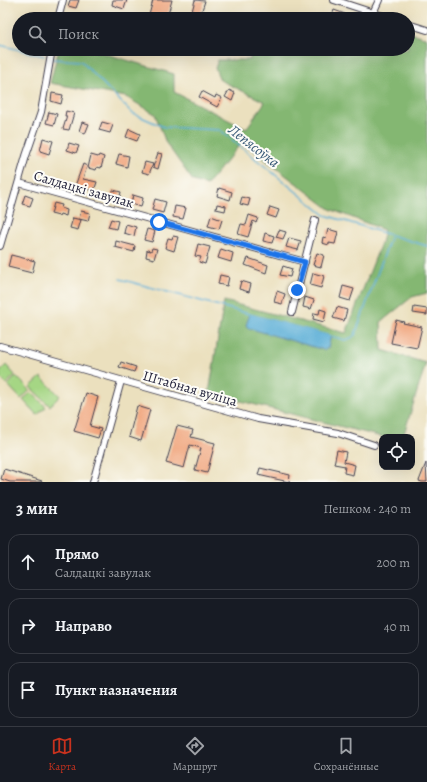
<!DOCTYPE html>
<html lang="ru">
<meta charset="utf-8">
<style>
body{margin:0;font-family:Alegreya,serif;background:#242831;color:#f1f3f6}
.controls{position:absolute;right:12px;bottom:12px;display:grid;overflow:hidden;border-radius:8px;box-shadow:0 4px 16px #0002}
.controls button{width:36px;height:36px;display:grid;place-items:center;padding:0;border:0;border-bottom:1px solid #363941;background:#171b24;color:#f1f3f6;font:20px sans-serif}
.stop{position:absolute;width:12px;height:12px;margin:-9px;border:3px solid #1a73e8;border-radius:50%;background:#fff}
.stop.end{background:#1a73e8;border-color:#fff;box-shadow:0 1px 4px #0008}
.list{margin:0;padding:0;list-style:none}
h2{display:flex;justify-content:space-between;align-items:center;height:52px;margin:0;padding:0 16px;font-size:17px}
h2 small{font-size:13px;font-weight:400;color:#9ea1a6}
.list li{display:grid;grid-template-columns:26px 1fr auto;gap:12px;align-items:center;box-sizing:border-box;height:56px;margin:0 8px 8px;padding:0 8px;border:1px solid #363941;border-radius:12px}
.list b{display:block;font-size:15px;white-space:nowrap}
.list p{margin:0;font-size:13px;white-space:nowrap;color:#9ea1a6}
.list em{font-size:13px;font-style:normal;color:#9ea1a6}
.icon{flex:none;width:22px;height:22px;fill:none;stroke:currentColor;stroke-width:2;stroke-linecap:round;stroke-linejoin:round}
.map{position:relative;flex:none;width:427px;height:482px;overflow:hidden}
.search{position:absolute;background:#171b24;box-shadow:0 4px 16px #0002;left:12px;right:12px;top:12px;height:44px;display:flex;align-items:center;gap:10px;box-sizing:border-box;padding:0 14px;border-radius:22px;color:#9ea1a6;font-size:15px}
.sheet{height:244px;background:#171b24}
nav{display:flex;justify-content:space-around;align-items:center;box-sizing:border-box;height:56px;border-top:1px solid #363941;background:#171b24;font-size:11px;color:#9ea1a6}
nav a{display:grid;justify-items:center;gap:2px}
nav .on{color:#c8321e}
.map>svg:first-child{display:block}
.green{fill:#a5d684;stroke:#647c60}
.forest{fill:#84b772;stroke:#536c56}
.water{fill:#5bafd7;stroke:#3e6889}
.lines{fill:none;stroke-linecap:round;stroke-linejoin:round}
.stream{stroke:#5bafd7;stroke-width:1.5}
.building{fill:#f0a47c}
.minor-casing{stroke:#403e4f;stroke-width:8}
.minor{stroke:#fff;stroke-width:6}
.route{stroke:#1a73e8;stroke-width:5}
.labels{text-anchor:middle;stroke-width:4;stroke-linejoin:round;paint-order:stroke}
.street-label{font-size:14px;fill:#22223b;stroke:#fdfcf7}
.water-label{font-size:15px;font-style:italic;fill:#395a79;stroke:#fdfcf7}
</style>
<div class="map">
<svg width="427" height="482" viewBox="0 0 427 482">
<rect width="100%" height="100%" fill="#fdfcf7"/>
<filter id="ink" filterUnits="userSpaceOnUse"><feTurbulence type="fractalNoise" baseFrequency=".025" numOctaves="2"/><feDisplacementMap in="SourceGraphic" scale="8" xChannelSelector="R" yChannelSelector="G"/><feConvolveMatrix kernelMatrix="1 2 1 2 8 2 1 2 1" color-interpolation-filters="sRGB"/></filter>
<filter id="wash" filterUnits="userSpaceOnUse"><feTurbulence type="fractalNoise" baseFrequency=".012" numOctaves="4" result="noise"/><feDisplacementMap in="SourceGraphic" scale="16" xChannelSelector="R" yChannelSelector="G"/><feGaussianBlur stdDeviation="0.9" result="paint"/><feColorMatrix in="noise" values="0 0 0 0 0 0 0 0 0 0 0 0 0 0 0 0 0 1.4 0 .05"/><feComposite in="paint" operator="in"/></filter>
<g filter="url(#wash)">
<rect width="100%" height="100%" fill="#ebe0be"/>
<g class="green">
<path d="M6,365L15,375L6,384L0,378V371Z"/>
<path d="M16,376L30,390L21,399L8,385Z"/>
<path d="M41,377L60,396L50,406L30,387Z"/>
<path d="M31,392L46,407L37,415L23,400Z"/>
</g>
<path class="forest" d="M408,32L427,38V293L412,297L381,322L382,350L426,363L403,437H382L209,393L224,301L346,333L381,243L384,230L330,209L242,142L207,185L193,181L166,143L155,114L126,97L50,83L59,49H89L174,74V92L246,129L265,102L220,80L215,68L218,60H250L251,49H408Z"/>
<path class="water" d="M250,314L331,336L328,348L324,350L248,328L246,325Z"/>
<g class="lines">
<g class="stream">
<path d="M0,45L44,56"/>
<path d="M53,59L81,61L132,113L164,127L220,130L325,215L427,246"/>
<path d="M120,279L345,340L351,338L355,335L391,236"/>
</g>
</g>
<g id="blocks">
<g class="building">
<path d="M70,0H79L76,8L68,6Z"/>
<path d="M113,0H127L124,9L112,5Z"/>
<path d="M153,0H172L167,18L155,14L154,19H148Z"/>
<path d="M195,0L205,1L199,19H190Z"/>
<path d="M334,10L345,14L343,19L331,18Z"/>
<path d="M229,90L235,93L232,101L225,97Z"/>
<path d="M202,91L215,98L216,95L222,98L217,107L199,97Z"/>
<path d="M52,93L63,95L61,104L51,101Z"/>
<path d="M66,111L74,113L69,130L63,129L67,116H65Z"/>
<path d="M49,112L57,114L54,125L46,123Z"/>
<path d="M82,122L89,124L85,134L79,131Z"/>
<path d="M102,122L113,125L110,133L99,130Z"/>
<path d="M129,129L140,134L137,141L126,137Z"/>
<path d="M43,138L53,141L49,154L40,151Z"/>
<path d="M69,143L79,146L76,153L67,150Z"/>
<path d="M158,153L162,154L158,169L153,167Z"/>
<path d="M119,154L129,156L127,167L116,164Z"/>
<path d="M91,155L98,157L99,155L104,157L101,168L97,167L96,170L88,168Z"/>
<path d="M145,162L153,164L149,174L142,172Z"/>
<path d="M83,164L87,166L83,179L97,182L94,191L75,186Z"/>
<path d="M219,188L232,192L230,200L217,196Z"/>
<path d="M113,190L121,192L119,200L110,198Z"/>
<path d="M25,195L33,198L30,206L22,204Z"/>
<path d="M133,195L143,198L141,207L131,204Z"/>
<path d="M242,197L250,199L248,206L240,204Z"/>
<path d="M155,199L166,202L163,213L152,210Z"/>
<path d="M54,203L62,205L61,208L67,210L66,216L60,214L59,216L51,214Z"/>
<path d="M217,204L226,206L225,211L216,209Z"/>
<path d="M175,206L186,208L183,219L173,217Z"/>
<path d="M270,207L279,210L276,218L267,215Z"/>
<path d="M81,211L90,213L88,221L79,219Z"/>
<path d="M249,215L258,218L256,223L253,221L248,237L238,234L241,224L246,225Z"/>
<path d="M211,216L222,220L219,229L208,226Z"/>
<path d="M73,218L81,220L78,230L70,228Z"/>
<path d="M111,219L118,221L116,229L108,227Z"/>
<path d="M126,224L136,227L134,236L124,233Z"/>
<path d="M147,229L155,231L152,242L144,240Z"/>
<path d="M328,229L338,232L335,244L329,243V245L322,243L323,237L326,238Z"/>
<path d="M279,230L286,232L283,239L276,237Z"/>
<path d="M265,233L274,236L272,243L263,241Z"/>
<path d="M173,236L178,237L174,251L165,248L168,238L172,239Z"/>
<path d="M289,238L301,241L298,250L286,247Z"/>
<path d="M116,241L135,246L134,252L115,247Z"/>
<path d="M198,244L210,247L205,264L199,262L201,257L195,256Z"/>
<path d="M152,248L157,249L154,259L146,257L147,250L151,251Z"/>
<path d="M221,249L233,253L231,262L218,258Z"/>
<path d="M317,253L324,255L321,267L313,265Z"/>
<path d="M11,255L35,261L32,273L8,267Z"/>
<path d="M248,258L268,265L266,273L245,265Z"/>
<path d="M283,266L292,269L290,277L280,275Z"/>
<path d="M313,273L324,276L321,288L310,285Z"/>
<path d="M220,275L229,277L227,286L218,284Z"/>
<path d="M241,281L251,284L249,292L239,289Z"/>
<path d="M343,286L354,289L350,301L340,298Z"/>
<path d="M277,291L285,294L282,304L274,302Z"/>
<path d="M305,297L314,300L311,309L303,307Z"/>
<path d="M337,307L347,310L344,321L333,318Z"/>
<path d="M414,307L427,309V315L413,313Z"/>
<path d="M320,309L326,311L324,322L313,319L314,313L319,314Z"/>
<path d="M396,320L404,322L403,323L422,327L417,348L391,343Z"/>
<path d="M121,362L136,367L134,372L119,367Z"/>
<path d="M86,393L98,397L90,426L101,429L98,438L74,431Z"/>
<path d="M137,406L150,410L141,441L129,437Z"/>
<path d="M177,426L193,430L191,437L215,443L207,473L195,470L201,448L190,445L184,468L166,463Z"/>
<path d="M337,450L346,452L344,462L355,465L353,475L344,473L345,466L334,464Z"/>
<path d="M426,463L427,482H422L419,481Z"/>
<path d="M260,468L290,475L289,482L258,475Z"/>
<path d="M4,469L42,481V482H10L1,479Z"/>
</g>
</g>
</g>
<g filter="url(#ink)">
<use href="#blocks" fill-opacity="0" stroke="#403e4f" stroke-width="1"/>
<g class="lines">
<defs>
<g id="minor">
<path d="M334,0L392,19"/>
<path d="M373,13L379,0"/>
<path d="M58,19L63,0"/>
<path d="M408,24L427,30"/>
<path d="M19,183L305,262"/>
<path d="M0,246L26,156L41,112L52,49"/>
<path d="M292,312L315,220"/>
<path d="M0,346L258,419L338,433L374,445"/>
<path d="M93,482L121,381"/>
</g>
</defs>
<use href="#minor" class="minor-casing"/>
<use href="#minor" class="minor"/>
</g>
</g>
<g class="lines" filter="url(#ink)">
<path class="route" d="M159,222L305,262L297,290"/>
</g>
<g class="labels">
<g class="street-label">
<text transform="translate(84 189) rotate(16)" y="5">Салдацкі завулак</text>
<text transform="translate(190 388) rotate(16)" y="5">Штабная вуліца</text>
</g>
<g class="water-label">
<text transform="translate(254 146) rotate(38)" y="5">Лепясоўка</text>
</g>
</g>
</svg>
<div class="controls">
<button><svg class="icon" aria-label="locate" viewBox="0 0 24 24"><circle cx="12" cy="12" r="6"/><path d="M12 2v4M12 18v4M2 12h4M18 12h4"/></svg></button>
</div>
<div class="stop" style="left:159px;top:222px"></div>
<div class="stop end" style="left:297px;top:290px"></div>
<div class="search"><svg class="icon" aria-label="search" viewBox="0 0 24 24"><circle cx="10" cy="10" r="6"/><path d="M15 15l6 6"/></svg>Поиск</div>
</div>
<section class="sheet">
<h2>3 мин<small>Пешком · 240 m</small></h2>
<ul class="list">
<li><svg class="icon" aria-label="ahead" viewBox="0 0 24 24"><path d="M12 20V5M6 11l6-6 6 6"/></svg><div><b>Прямо</b><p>Салдацкі завулак</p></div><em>200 m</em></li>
<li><svg class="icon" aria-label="right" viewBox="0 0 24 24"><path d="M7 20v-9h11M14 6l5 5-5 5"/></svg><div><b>Направо</b></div><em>40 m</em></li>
<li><svg class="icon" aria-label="arrive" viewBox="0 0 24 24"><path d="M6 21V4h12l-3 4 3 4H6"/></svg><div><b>Пункт назначения</b></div></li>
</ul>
</section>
<nav>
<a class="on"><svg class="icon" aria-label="map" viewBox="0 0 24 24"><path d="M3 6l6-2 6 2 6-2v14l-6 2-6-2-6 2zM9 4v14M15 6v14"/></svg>Карта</a>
<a><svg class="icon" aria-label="directions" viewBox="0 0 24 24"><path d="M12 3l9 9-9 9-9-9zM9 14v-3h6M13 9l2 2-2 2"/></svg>Маршрут</a>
<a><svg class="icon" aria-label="saved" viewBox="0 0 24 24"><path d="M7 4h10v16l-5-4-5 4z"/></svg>Сохранённые</a>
</nav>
